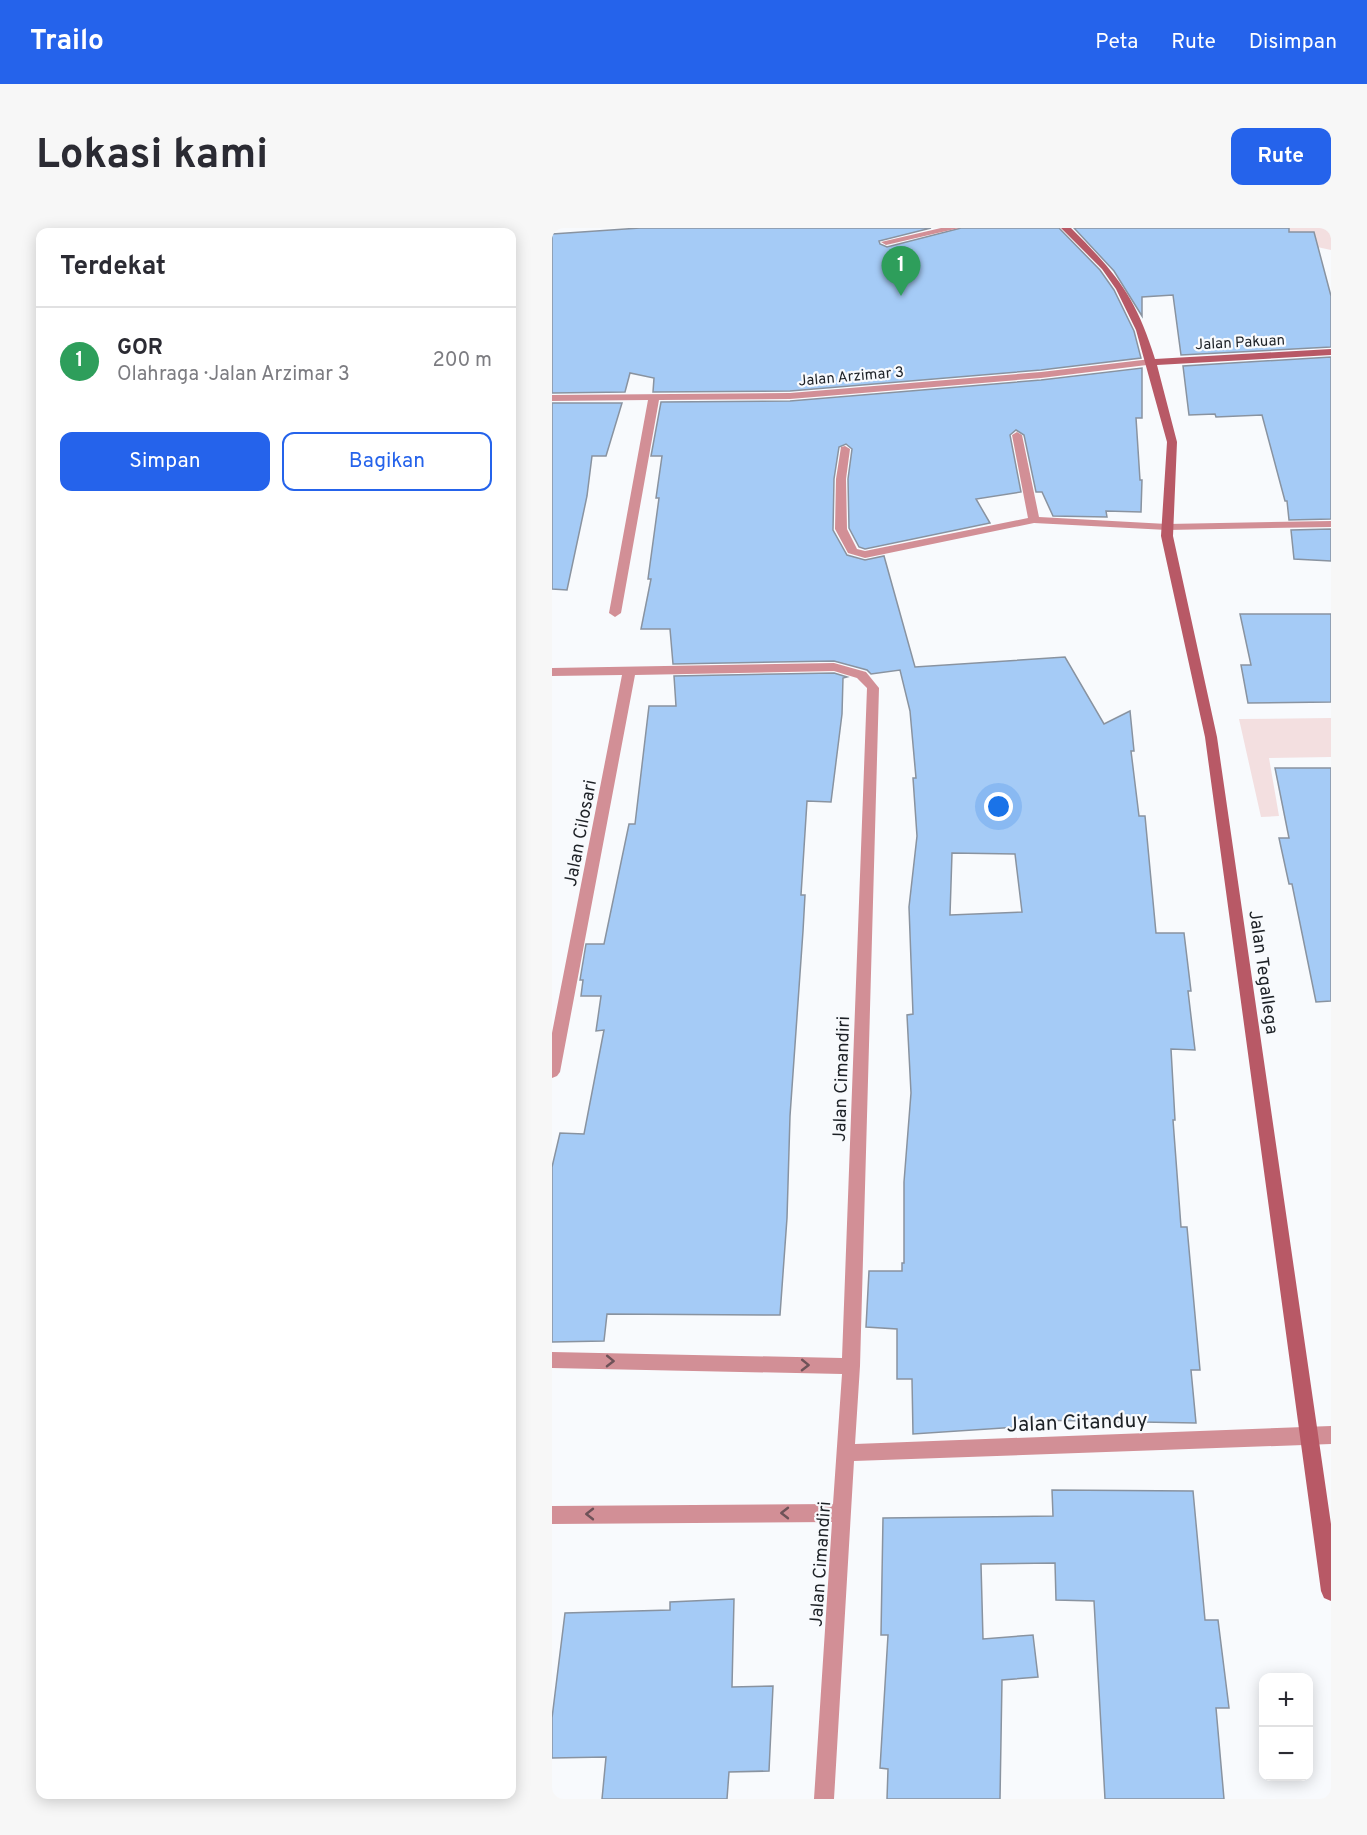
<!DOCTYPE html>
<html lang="id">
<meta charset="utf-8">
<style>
body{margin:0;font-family:Overpass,sans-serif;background:#f7f7f7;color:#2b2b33}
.controls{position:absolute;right:18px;bottom:18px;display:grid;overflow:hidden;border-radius:12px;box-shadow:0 3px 15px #0003}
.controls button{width:54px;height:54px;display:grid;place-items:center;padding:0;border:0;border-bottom:2px solid #e1e1e2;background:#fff;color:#2b2b33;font:30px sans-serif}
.you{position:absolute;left:447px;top:579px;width:21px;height:21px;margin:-15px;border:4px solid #fff;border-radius:50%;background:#1a73e8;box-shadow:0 0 0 9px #1a73e833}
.badge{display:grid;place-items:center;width:39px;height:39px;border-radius:50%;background:#2563eb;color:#fff;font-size:20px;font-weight:700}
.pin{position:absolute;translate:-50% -50px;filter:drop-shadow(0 2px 3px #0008)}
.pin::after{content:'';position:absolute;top:32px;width:21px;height:18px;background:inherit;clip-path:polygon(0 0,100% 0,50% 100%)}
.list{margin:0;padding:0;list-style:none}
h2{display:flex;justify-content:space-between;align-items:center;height:78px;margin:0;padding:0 24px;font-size:26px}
h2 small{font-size:20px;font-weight:400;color:#7c7c81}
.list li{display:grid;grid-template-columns:39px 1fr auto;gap:18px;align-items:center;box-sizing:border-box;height:108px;padding:0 24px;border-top:2px solid #e1e1e2}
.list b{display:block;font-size:22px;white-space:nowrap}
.list p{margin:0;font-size:20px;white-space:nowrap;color:#7c7c81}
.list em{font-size:20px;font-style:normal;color:#7c7c81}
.actions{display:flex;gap:12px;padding:18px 24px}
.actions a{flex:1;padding:14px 0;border:2px solid #2563eb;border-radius:12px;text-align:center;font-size:21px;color:#2563eb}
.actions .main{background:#2563eb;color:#fff}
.map{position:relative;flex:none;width:779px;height:1571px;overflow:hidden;border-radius:12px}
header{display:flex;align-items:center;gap:36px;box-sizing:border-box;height:84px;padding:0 30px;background:#2563eb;color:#fff}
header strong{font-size:28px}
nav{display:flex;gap:33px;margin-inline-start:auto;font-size:21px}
.intro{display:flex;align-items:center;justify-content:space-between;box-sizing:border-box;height:144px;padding:0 36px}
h1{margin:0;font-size:42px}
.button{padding:15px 27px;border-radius:12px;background:#2563eb;color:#fff;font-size:21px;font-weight:700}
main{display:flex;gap:36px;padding:0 36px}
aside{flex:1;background:#fff;border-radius:12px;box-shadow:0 3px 15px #0003}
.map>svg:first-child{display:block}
.green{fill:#f3dfe0}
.building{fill:#a5cbf6;stroke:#8993a0;stroke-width:1.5;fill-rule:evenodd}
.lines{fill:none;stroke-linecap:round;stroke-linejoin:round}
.street{fill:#d28f96;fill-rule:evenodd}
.secondary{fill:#b85966;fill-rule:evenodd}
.oneway{stroke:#6e5258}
.labels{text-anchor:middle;stroke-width:4.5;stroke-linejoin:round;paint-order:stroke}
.far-street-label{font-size:15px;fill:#1d2126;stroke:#f8fafd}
.street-label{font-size:18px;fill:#1d2126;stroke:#f8fafd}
.near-street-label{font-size:21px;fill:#1d2126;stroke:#f8fafd}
</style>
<header>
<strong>Trailo</strong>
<nav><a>Peta</a><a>Rute</a><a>Disimpan</a></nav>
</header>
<div class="intro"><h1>Lokasi kami</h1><a class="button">Rute</a></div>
<main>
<aside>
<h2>Terdekat<small></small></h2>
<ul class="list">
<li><span class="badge" style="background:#2e9e5b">1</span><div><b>GOR</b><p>Olahraga · Jalan Arzimar 3</p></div><em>200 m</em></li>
</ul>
<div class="actions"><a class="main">Simpan</a><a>Bagikan</a></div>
</aside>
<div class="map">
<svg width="779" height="1571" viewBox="0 0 779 1571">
<rect width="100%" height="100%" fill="#f8fafd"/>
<g class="green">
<path d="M735,0H779V22L701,5Z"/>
<path d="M779,490V529L717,530L727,588L709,589L687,491Z"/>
</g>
<g class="building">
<path d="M88,0H379L327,13L328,16L335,19L409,0H507L548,42L562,62L582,103L589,130L489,142L238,163L101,164L102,150L78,145L73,164L0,165V6Z"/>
<path d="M522,0H737V4H762L779,68V119L629,127L621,67L590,69V88L562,43Z"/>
<path d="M779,129V291L737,292L735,273H733L710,187L664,189L663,186L637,187L631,138Z"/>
<path d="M590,140V190H584L588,252H590L589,284L554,283L555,289L501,288L490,264H484L472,207L464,202L458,207L469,264L424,271L438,295L313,321L307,319L297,300L296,251L300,221L294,216L287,219L282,251L281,302L295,327L313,332L332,328L363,439L513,429L552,496L578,483L582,523H579L587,588H593L604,705H632L639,763H636L643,822L619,821L623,892H621L629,999H635L648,1142H639L644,1195L479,1192L480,1198L361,1206L360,1151H345V1101L314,1099L317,1043H350V1035H352V954L359,865L355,787L361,786L357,679L365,608L361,550H364L358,483L348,442L319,446L315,442L282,433L121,436L118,401H89L99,351H96L107,270H104L110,228H99L109,174L238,173L489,152ZM400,625L463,626L470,684L398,687Z"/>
<path d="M0,175H70L54,228H40L35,268L15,362L0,361Z"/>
<path d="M779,301V333L742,331L739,302Z"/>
<path d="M688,386H779V474L696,475L689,437H699Z"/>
<path d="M282,445L295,449L291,450L290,486L279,574L255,573L249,667H253L251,703L238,888L235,990L228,1087L55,1086L52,1113L0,1114V939L8,905L32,906L52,802L44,803L49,768H29L31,752H28L34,716H52L77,596H83L97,478H124L122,448Z"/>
<path d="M723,540H779V773L764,774L740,656H737L727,610H737Z"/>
<path d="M500,1262L641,1263L653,1392H666L677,1480H664L672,1571H553L542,1373L504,1372L503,1335L429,1336L431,1411L481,1407L486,1449L450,1452L448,1571H335L336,1541L328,1540L336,1407H329L331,1290L501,1288Z"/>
<path d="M182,1371L180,1459L221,1458L217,1543L177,1544L175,1571H50L54,1529L0,1530V1490L13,1385L118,1382V1374Z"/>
</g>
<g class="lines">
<g class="street">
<path d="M389,0H407L334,17L329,14Z"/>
<path d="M599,131L603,132V136L489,150L238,171L107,172L69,385L63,389L57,385L96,172L0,173V167L238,165L489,144Z"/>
<path d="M465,204L470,207L487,289L615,296L779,293V299L615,302L482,295L313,330L296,325L283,301L284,251L289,219L293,218L298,221L294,251L295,301L305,321L313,323L476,290L460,207Z"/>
<path d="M282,435L314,444L327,460L308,1138L303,1216L779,1198V1216L302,1233L282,1571H262L280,1294L0,1296V1278L281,1276L290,1146L0,1140V1124L290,1130L315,460L305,450L282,443L83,447L8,844L5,848L0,850V805L70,447L0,448V440Z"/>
</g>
<path class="secondary" d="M509,0H519C564,45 584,69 603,131L779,121V127L605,137L625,214L621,308L665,509L779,1296V1373L772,1370L769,1363L653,509L609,308L615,214L584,102L564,61L550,41Z"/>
</g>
<defs><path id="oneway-chevron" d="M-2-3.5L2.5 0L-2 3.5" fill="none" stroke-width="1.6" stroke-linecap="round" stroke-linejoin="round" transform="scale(1.5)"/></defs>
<g class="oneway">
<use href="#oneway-chevron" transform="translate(58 1133) rotate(1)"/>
<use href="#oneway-chevron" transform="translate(253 1137) rotate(1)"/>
<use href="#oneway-chevron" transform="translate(233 1285) rotate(180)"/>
<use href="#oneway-chevron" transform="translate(38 1286) rotate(180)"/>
</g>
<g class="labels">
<g class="far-street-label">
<text transform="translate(688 114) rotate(-3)" y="5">Jalan Pakuan</text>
<text transform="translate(299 148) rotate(-5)" y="5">Jalan Arzimar 3</text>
</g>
<g class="street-label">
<text transform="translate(28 605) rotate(-79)" y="6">Jalan Cilosari</text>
<text transform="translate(712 744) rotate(82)" y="6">Jalan Tegallega</text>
<text transform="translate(289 851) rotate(-88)" y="6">Jalan Cimandiri</text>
<text transform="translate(268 1336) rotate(-86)" y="6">Jalan Cimandiri</text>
</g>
<g class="near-street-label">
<text transform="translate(525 1194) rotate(-2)" y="7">Jalan Citanduy</text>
</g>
</g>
</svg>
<div class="controls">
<button>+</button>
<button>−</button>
</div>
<div class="you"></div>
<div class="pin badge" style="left:349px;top:68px;background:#2e9e5b">1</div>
</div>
</main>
